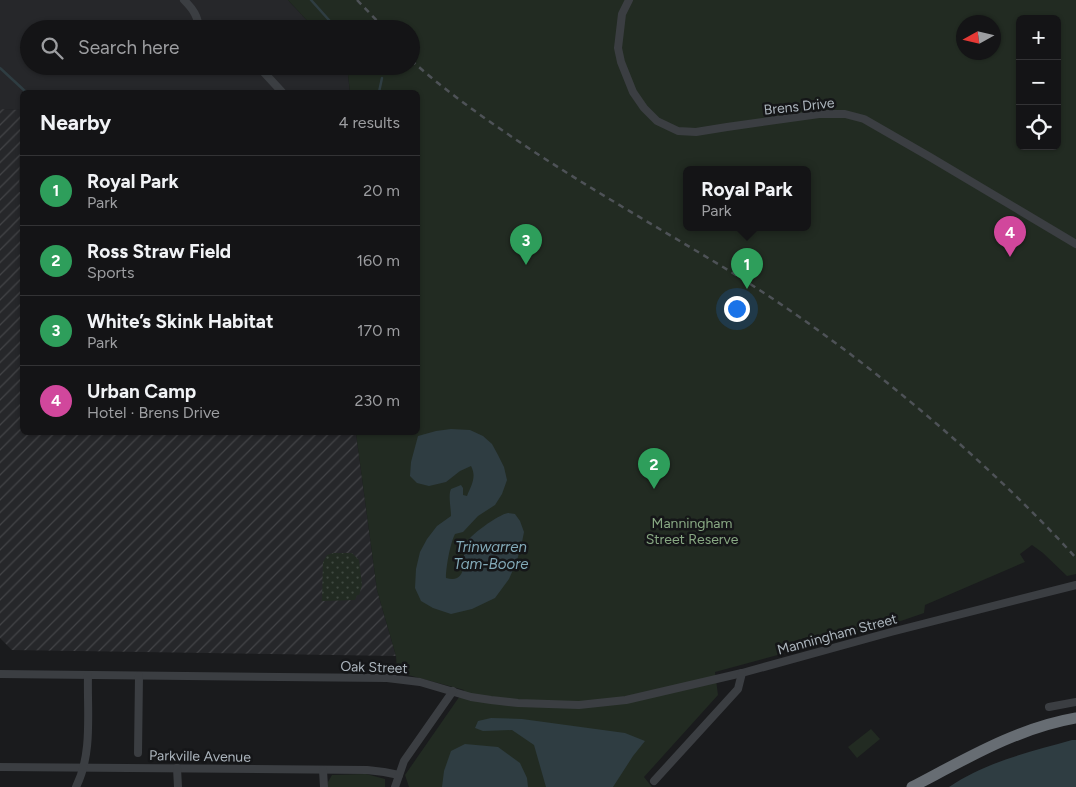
<!DOCTYPE html>
<meta charset="utf-8">
<style>
body{margin:0;font-family:Figtree,sans-serif;background:#212123;color:#f1f3f6}
.controls{position:absolute;right:15px;top:15px;display:grid;overflow:hidden;border-radius:8px;box-shadow:0 1px 4px #0004}
.controls button{width:45px;height:45px;display:grid;place-items:center;padding:0;border:0;border-bottom:1px solid #333335;background:#141416;color:#f1f3f6;font:25px sans-serif}
.compass{position:absolute;left:956px;top:15px;width:45px;height:45px;border-radius:50%;background:#141416;box-shadow:0 1px 4px #0004;rotate:262deg}
.you{position:absolute;left:736px;top:308px;width:18px;height:18px;margin:-12px;border:4px solid #fff;border-radius:50%;background:#1a73e8;box-shadow:0 0 0 8px #1a73e833}
.badge{display:grid;place-items:center;width:32px;height:32px;border-radius:50%;background:#fa9035;color:#fff;font-size:16px;font-weight:700}
.pin{position:absolute;translate:-50% -41px;filter:drop-shadow(0 1px 2px #0008)}
.pin::after{content:'';position:absolute;top:26px;width:18px;height:15px;background:inherit;clip-path:polygon(0 0,100% 0,50% 100%)}
.popup{position:absolute;left:683px;top:166px;width:128px;height:65px;box-sizing:border-box;display:grid;place-content:center;border-radius:8px;background:#141416;filter:drop-shadow(0 1px 4px #0005);font-size:16px;white-space:nowrap;color:#9d9ea1}
.popup b{font-size:19px;color:#f1f3f6}
.popup::after{content:'';position:absolute;left:50%;top:100%;margin-left:-10px;border:10px solid transparent;border-top-color:#141416}
.list{margin:0;padding:0;list-style:none}
h2{display:flex;justify-content:space-between;align-items:center;height:65px;margin:0;padding:0 20px;font-size:21px}
h2 small{font-size:16px;font-weight:400;color:#9d9ea1}
.list li{display:grid;grid-template-columns:32px 1fr auto;gap:15px;align-items:center;box-sizing:border-box;height:70px;padding:0 20px;border-top:1px solid #333335}
.list b{display:block;font-size:19px;white-space:nowrap}
.list p{margin:0;font-size:16px;white-space:nowrap;color:#9d9ea1}
.list em{font-size:16px;font-style:normal;color:#9d9ea1}
.icon{flex:none;width:28px;height:28px;fill:none;stroke:currentColor;stroke-width:2;stroke-linecap:round;stroke-linejoin:round}
.map{position:relative;flex:none;width:1076px;height:787px;overflow:hidden}
.search{position:absolute;background:#141416;box-shadow:0 1px 4px #0004;left:20px;top:20px;width:400px;height:55px;display:flex;align-items:center;gap:12px;box-sizing:border-box;padding:0 18px;border-radius:28px;color:#9d9ea1;font-size:19px}
.panel{position:absolute;background:#141416;box-shadow:0 1px 4px #0004;left:20px;top:90px;width:400px;height:345px;border-radius:8px}
.map>svg:first-child{display:block}
.built{fill:#26272a}
.industrial{fill:url(#industrial-furrows)}
.grass{fill:url(#grass-dots)}
.park{fill:#222b22;fill-rule:evenodd}
.water{fill:#2f3d42}
.lines{fill:none;stroke-linecap:round;stroke-linejoin:round}
.stream{stroke:#2f3d42;stroke-width:2.5}
.minor{stroke:#3b3e42;stroke-width:8}
.highway{stroke:#676d73;stroke-width:11}
.rail{stroke:#4e5257;stroke-width:2.5;stroke-dasharray:6 5;stroke-linecap:butt}
.labels{text-anchor:middle;stroke-width:5;stroke-linejoin:round;paint-order:stroke}
.street-label{font-size:14px;fill:#acb5bd;stroke:#151618}
.park-label{font-size:14px;fill:#88a883;stroke:#151618}
.water-label{font-size:15px;font-style:italic;fill:#83aab8;stroke:#151618}
</style>
<div class="map">
<svg width="1076" height="787" viewBox="0 0 1076 787">
<defs>
<pattern id="industrial-furrows" width="10" height="10" patternUnits="userSpaceOnUse" patternTransform="scale(1.25)"><rect width="10" height="10" fill="#26272a"/><path d="M-1 1l2-2M0 10L10 0M9 11l2-2" fill="none" stroke="#434447"/></pattern>
<pattern id="grass-dots" width="8" height="8" patternUnits="userSpaceOnUse" patternTransform="scale(1.25)"><rect width="8" height="8" fill="#222b22"/><path d="M2 2h.1M6 6h.1" fill="none" stroke="#3f4840" stroke-width="1.8" stroke-linecap="round"/></pattern>
</defs>
<rect width="100%" height="100%" fill="#1a1b1d"/>
<path class="built" d="M0,0H288L315,29H29V66H347L350,92H22V192L19,193L21,110L0,109Z"/>
<path class="industrial" d="M0,109L21,110L19,192H22V432L356,433L377,590L396,656L12,650L0,638Z"/>
<path class="grass" d="M333,553H352L359,560L362,585L359,595H357L355,600L322,601L323,562L327,555Z"/>
<g class="park">
<path d="M288,0H1076V574L1067,576L1043,553L1032,545L1020,554L1025,562L925,605L924,613L895,623L715,672L718,695L644,777L652,787H409L405,775L464,690L397,672L396,656L377,590L356,433L418,432V92H350L347,66H411V29H315ZM1020,19H1057V146H1020ZM964,22H994V52H964ZM687,170H807V228H687Z"/>
<path d="M871,729L880,739L857,758L848,747Z"/>
<path d="M366,774L385,779V787H328V782L332,775Z"/>
</g>
<g class="water">
<path d="M451,429L470,430L483,436L492,444L498,455L504,467L507,480L502,494L495,505L478,516L463,532L455,534C450,544 446,567 446,578C469,584 462,559 465,545C467,537 499,514 508,513C510,513 513,514 515,514L520,521L524,532L521,547L516,563L509,579L495,598L472,609L451,614L433,608L421,601L415,588L416,569L420,552L427,539L437,526L451,516C451,508 448,495 451,489L461,485L463,488V495L467,496C471,486 477,477 471,466L460,471L446,482L429,486L417,483L410,476L411,462L418,436L436,431Z"/>
<path d="M491,718L522,719L625,733L645,741L633,756L613,787H546L534,745L512,730L483,731L475,728L478,721Z"/>
<path d="M1072,740H1076V787H949C986,762 1029,752 1072,740Z"/>
<path d="M465,744L498,747L520,763L527,778L528,787H442L444,771L451,751Z"/>
</g>
<g class="lines">
<g class="stream">
<path d="M311,0L337,29"/>
<path d="M0,68L26,92"/>
<path d="M379,92L382,78"/>
</g>
<g class="minor">
<path d="M184,0C193,9 198,16 199,29"/>
<path d="M629,0L622,14L618,48L621,62L633,92L644,108L657,121L678,131L696,132L727,127L819,114H845L864,119L930,157L1076,244"/>
<path d="M258,66L282,92"/>
<path d="M0,674L387,678L420,682L471,697L491,700L518,703L579,705L626,700L742,673L891,632L1076,585"/>
<path d="M1049,707L1076,702"/>
<path d="M138,753L139,676"/>
<path d="M0,767L367,770L384,772L399,775"/>
<path d="M177,768L178,787"/>
<path d="M323,770L324,787"/>
<path d="M654,781L738,689L742,673"/>
<path d="M76,787C93,753 87,712 88,675"/>
<path d="M395,787L404,761L453,691"/>
</g>
<path class="highway" d="M912,787C964,760 1017,728 1076,718"/>
<g class="rail">
<path d="M357,0L385,29"/>
<path d="M411,60C444,90 481,116 518,141C589,189 663,230 736,275C816,325 891,383 962,446C1002,482 1040,518 1076,558"/>
</g>
</g>
<g class="labels">
<g class="street-label">
<text transform="translate(799 106) rotate(-6)" y="5">Brens Drive</text>
<text transform="translate(837 634) rotate(-15)" y="5">Manningham Street</text>
<text transform="translate(374 667) rotate(2)" y="5">Oak Street</text>
<text transform="translate(200 756) rotate(1)" y="5">Parkville Avenue</text>
</g>
<g class="park-label">
<text x="692" y="528">Manningham<tspan x="692" dy="16">Street Reserve</tspan></text>
</g>
<g class="water-label">
<text x="491" y="552">Trinwarren<tspan x="491" dy="17">Tam-Boore</tspan></text>
</g>
</g>
</svg>
<div class="controls">
<button>+</button>
<button>−</button>
<button><svg class="icon" aria-label="locate" viewBox="0 0 24 24"><circle cx="12" cy="12" r="6"/><path d="M12 2v4M12 18v4M2 12h4M18 12h4"/></svg></button>
</div>
<svg class="compass" viewBox="-18 -18 36 36"><path d="M0-13l5 13h-10z" fill="#e53935"/><path d="M0 13l5-13h-10z" fill="#9d9ea1"/></svg>
<div class="you"></div>
<div class="pin badge" style="left:747px;top:289px;background:#2e9e5b">1</div>
<div class="popup"><b>Royal Park</b>Park</div>
<div class="pin badge" style="left:654px;top:489px;background:#2e9e5b">2</div>
<div class="pin badge" style="left:526px;top:265px;background:#2e9e5b">3</div>
<div class="pin badge" style="left:1010px;top:257px;background:#d1479c">4</div>
<div class="search"><svg class="icon" aria-label="search" viewBox="0 0 24 24"><circle cx="10" cy="10" r="6"/><path d="M15 15l6 6"/></svg>Search here</div>
<section class="panel">
<h2>Nearby<small>4 results</small></h2>
<ul class="list">
<li><span class="badge" style="background:#2e9e5b">1</span><div><b>Royal Park</b><p>Park</p></div><em>20 m</em></li>
<li><span class="badge" style="background:#2e9e5b">2</span><div><b>Ross Straw Field</b><p>Sports</p></div><em>160 m</em></li>
<li><span class="badge" style="background:#2e9e5b">3</span><div><b>White’s Skink Habitat</b><p>Park</p></div><em>170 m</em></li>
<li><span class="badge" style="background:#d1479c">4</span><div><b>Urban Camp</b><p>Hotel · Brens Drive</p></div><em>230 m</em></li>
</ul>
</section>
</div>
